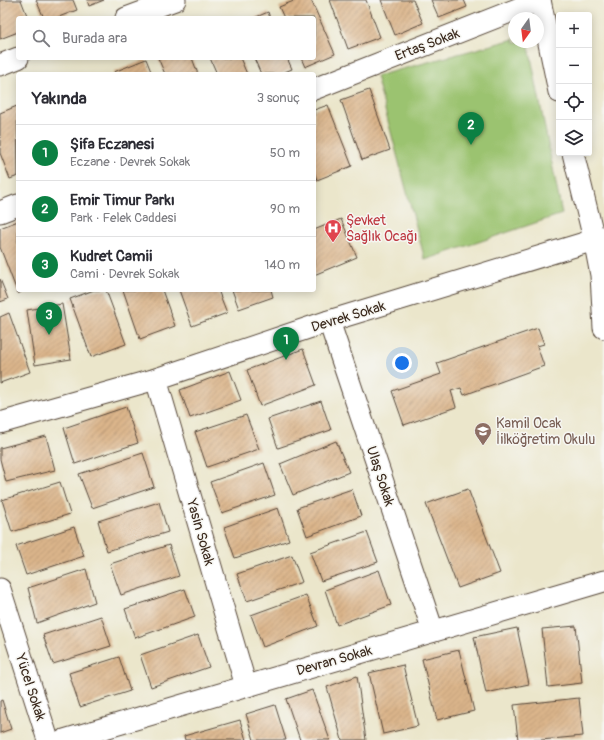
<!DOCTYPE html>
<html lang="tr">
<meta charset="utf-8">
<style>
body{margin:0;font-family:Pangolin,sans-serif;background:#f7f7f7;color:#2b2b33}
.controls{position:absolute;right:12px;top:12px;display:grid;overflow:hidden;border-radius:4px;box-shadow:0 2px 10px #0003}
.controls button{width:36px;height:36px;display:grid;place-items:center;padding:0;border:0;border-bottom:1px solid #e1e1e2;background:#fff;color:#2b2b33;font:20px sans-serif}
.compass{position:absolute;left:508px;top:12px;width:36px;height:36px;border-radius:50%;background:#fff;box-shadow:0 2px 10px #0003;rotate:194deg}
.you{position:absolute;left:402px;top:363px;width:14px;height:14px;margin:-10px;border:3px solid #fff;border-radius:50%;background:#1a73e8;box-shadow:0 0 0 6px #1a73e833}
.badge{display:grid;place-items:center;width:26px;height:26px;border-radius:50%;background:#0b8043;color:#fff;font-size:13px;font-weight:700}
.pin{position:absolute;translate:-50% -33px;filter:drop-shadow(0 1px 2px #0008)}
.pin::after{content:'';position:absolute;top:21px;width:14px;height:12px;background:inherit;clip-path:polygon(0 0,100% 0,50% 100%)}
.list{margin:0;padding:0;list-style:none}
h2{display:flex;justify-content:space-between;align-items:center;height:52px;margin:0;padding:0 16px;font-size:17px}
h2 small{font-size:13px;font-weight:400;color:#7c7c81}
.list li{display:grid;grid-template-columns:26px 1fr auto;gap:12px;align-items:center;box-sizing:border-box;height:56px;padding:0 16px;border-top:1px solid #e1e1e2}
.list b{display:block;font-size:15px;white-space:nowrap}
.list p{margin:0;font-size:13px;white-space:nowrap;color:#7c7c81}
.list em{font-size:13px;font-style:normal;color:#7c7c81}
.icon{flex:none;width:22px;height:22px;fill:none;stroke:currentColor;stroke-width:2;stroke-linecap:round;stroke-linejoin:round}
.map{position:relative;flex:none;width:604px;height:740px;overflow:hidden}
.search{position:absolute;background:#fff;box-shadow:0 2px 10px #0003;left:16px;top:16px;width:300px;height:44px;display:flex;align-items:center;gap:10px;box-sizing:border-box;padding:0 14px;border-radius:4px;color:#7c7c81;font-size:15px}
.panel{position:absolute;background:#fff;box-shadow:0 2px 10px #0003;left:16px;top:72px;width:300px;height:220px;border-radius:4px}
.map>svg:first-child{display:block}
.green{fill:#9bc36f;stroke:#6b7646}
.building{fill:url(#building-hatch)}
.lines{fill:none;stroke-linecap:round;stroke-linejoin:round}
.minor-casing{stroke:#554638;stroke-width:23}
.minor{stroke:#fff;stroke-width:21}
.labels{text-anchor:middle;stroke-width:3;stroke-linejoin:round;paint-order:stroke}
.street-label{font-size:14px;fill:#3b2a1e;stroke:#f6f6f2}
.health-label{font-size:14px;fill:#be3a42;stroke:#f6f6f2;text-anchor:start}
.education-label{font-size:14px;fill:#785e54;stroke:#f6f6f2;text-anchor:start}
</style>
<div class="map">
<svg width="604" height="740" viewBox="0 0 604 740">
<defs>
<pattern id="building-hatch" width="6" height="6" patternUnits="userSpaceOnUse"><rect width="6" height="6" fill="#dbb58b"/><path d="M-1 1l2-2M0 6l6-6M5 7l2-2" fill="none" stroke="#b39371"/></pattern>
</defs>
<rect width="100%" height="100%" fill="#f6f6f2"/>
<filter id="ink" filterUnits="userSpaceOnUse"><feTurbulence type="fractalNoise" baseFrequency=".025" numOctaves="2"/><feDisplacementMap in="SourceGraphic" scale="8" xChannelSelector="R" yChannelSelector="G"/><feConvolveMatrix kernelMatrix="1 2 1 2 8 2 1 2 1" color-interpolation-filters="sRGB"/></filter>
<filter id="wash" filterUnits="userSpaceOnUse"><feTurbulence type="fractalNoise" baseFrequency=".012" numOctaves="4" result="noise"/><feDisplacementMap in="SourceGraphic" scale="16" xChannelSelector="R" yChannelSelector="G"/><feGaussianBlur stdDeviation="0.9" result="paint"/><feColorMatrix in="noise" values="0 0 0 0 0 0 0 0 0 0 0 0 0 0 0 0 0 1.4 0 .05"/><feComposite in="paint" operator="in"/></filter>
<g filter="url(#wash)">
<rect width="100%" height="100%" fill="#ebe6cb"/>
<path class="green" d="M514,39V42H528L562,214L425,260L376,76Z"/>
<g id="blocks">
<g class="building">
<path d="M0,0H21L28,18H18V32L0,39Z"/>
<path d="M36,0H73L77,10L56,18H44Z"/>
<path d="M87,0H104L89,6Z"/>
<path d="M296,0H311L335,54L305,67L301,58H314V18H284L279,7Z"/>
<path d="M330,0H366L380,37L348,49Z"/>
<path d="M381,0H413L423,23L395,35Z"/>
<path d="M431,0H464L467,7L439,18Z"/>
<path d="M268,12L270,18H254Z"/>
<path d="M158,58H192L198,74H165Z"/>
<path d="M210,58H240L247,74H217Z"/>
<path d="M254,58H287L292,69L280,74H261Z"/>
<path d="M146,59L152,74H114V72Z"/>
<path d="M369,90L390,150L362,160L341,100Z"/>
<path d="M328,105L352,166L317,180L314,171V110Z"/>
<path d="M17,106L18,176L10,179L0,153V113Z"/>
<path d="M341,219L357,257L314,275V230Z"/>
<path d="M18,221V290H24L18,294L0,247V228Z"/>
<path d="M0,279L8,299L0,302Z"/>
<path d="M94,290H106L126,344L91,357L70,299Z"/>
<path d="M123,290H162L175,326L140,339Z"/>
<path d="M179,290H218L227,313L192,326Z"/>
<path d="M232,290H271L273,297L239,309Z"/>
<path d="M62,304L71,359L35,365L27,310Z"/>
<path d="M9,313L30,372L0,383V317Z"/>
<path d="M538,328L544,344L537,346L544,366L464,395L461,388L451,391L456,407L404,425L392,391L441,374L437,363Z"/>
<path d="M303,349L316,385L260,406L247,370Z"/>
<path d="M230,371L241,400L190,418L180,390Z"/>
<path d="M321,401L331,430L278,448L268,419Z"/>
<path d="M126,407L138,443L75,464L64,428Z"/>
<path d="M246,415L259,449L207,467L195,432Z"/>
<path d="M46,436L55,470L6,482L0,459V448Z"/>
<path d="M336,441L349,472L293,495L280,464Z"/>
<path d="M143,453L154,487L92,508L79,474Z"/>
<path d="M264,463L275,495L222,513L210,482Z"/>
<path d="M60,482L70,514L12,532L2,500Z"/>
<path d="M352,489L361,516L307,536L297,508Z"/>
<path d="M468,489L500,573L458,588L426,504Z"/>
<path d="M159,502L168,532L107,551L98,521Z"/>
<path d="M278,508L289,540L235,558L224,527Z"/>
<path d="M74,527L84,556L26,575L16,546Z"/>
<path d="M367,532L378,562L321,581L310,552Z"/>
<path d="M169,545L179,576L121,595L110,564Z"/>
<path d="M292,555L302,582L247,601L237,574Z"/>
<path d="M86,569L95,602L37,623L28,588Z"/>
<path d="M379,570L391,605L337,625L325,590Z"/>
<path d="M185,589L195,617L135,638L125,609Z"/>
<path d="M306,595L318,626L263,647L251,615Z"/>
<path d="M101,616L111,646L53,664L43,635Z"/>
<path d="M576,626L582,683L548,687L542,629Z"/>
<path d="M517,628L529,684L486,693L474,637Z"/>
<path d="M198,635L209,667L151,687L140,655Z"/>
<path d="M459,650L474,711L437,720L422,659Z"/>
<path d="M119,657L130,691L80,707L69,673Z"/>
<path d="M403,665L418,726L383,734L369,673Z"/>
<path d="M357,676L366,740H342L327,687Z"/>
<path d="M312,690L330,740H300L286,699Z"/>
<path d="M579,698L583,736L541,740H518L514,705Z"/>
<path d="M2,700L11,729L0,733V701Z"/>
<path d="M275,705L286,740H254L246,714Z"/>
<path d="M240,720L246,740H185L184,736Z"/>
</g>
</g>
</g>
<g filter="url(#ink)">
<use href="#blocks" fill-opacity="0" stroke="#554638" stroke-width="1"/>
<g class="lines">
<defs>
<g id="minor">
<path d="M540,0L559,92"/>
<path d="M126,18L175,0"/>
<path d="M0,65L18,58"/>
<path d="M314,89L540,0"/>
<path d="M573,153L594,239L601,275L604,328"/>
<path d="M0,212L18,205"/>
<path d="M329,321L433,631"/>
<path d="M156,379L246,686"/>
<path d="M0,423L156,379L329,321L604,237"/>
<path d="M0,589L48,740"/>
<path d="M64,740L604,581"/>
</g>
</defs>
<use href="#minor" class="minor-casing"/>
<use href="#minor" class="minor"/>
</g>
</g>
<defs>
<symbol id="hospital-pin" viewBox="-11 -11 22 30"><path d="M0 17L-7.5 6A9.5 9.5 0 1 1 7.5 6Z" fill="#e0444e" stroke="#f6f6f2"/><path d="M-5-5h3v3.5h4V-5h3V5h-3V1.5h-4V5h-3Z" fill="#fff"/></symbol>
<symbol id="school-pin" viewBox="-11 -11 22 30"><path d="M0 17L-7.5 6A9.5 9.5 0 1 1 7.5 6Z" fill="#8d6e63" stroke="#f6f6f2"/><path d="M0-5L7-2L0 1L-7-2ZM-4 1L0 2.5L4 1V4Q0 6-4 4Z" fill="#fff"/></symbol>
</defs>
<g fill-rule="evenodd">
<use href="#hospital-pin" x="323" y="218" width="20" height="27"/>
<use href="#school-pin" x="473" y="421" width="20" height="27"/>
</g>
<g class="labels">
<g class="street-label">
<text transform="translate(427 44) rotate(-21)" y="5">Ertaş Sokak</text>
<text transform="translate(348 316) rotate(-17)" y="5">Devrek Sokak</text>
<text transform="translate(381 476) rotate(72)" y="5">Ulaş Sokak</text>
<text transform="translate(201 532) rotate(74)" y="5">Yasin Sokak</text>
<text transform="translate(334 660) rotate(-16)" y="5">Devran Sokak</text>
<text transform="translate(31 687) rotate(72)" y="5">Yücel Sokak</text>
</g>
<g class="health-label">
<text x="346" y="225">Şevket<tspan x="346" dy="16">Sağlık Ocağı</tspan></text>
</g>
<g class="education-label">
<text x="496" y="428">Kamil Ocak<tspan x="496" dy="16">İilköğretim Okulu</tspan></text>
</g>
</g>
</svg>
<div class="controls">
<button>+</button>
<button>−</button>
<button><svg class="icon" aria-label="locate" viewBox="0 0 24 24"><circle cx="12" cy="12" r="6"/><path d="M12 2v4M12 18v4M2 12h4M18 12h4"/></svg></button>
<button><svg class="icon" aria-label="layers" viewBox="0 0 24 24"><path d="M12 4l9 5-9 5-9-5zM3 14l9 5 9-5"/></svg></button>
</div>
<svg class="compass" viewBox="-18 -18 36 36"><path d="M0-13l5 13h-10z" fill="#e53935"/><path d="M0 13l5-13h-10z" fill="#7c7c81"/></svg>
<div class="you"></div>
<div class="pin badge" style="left:286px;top:360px">1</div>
<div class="pin badge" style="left:471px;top:145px">2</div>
<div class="pin badge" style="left:49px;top:335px">3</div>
<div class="search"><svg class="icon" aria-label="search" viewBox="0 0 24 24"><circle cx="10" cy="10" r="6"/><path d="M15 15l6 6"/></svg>Burada ara</div>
<section class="panel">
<h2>Yakında<small>3 sonuç</small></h2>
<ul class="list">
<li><span class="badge">1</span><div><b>Şifa Eczanesi</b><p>Eczane · Devrek Sokak</p></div><em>50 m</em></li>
<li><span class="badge">2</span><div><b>Emir Timur Parkı</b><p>Park · Felek Caddesi</p></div><em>90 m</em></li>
<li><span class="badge">3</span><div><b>Kudret Camii</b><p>Cami · Devrek Sokak</p></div><em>140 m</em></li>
</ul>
</section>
</div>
